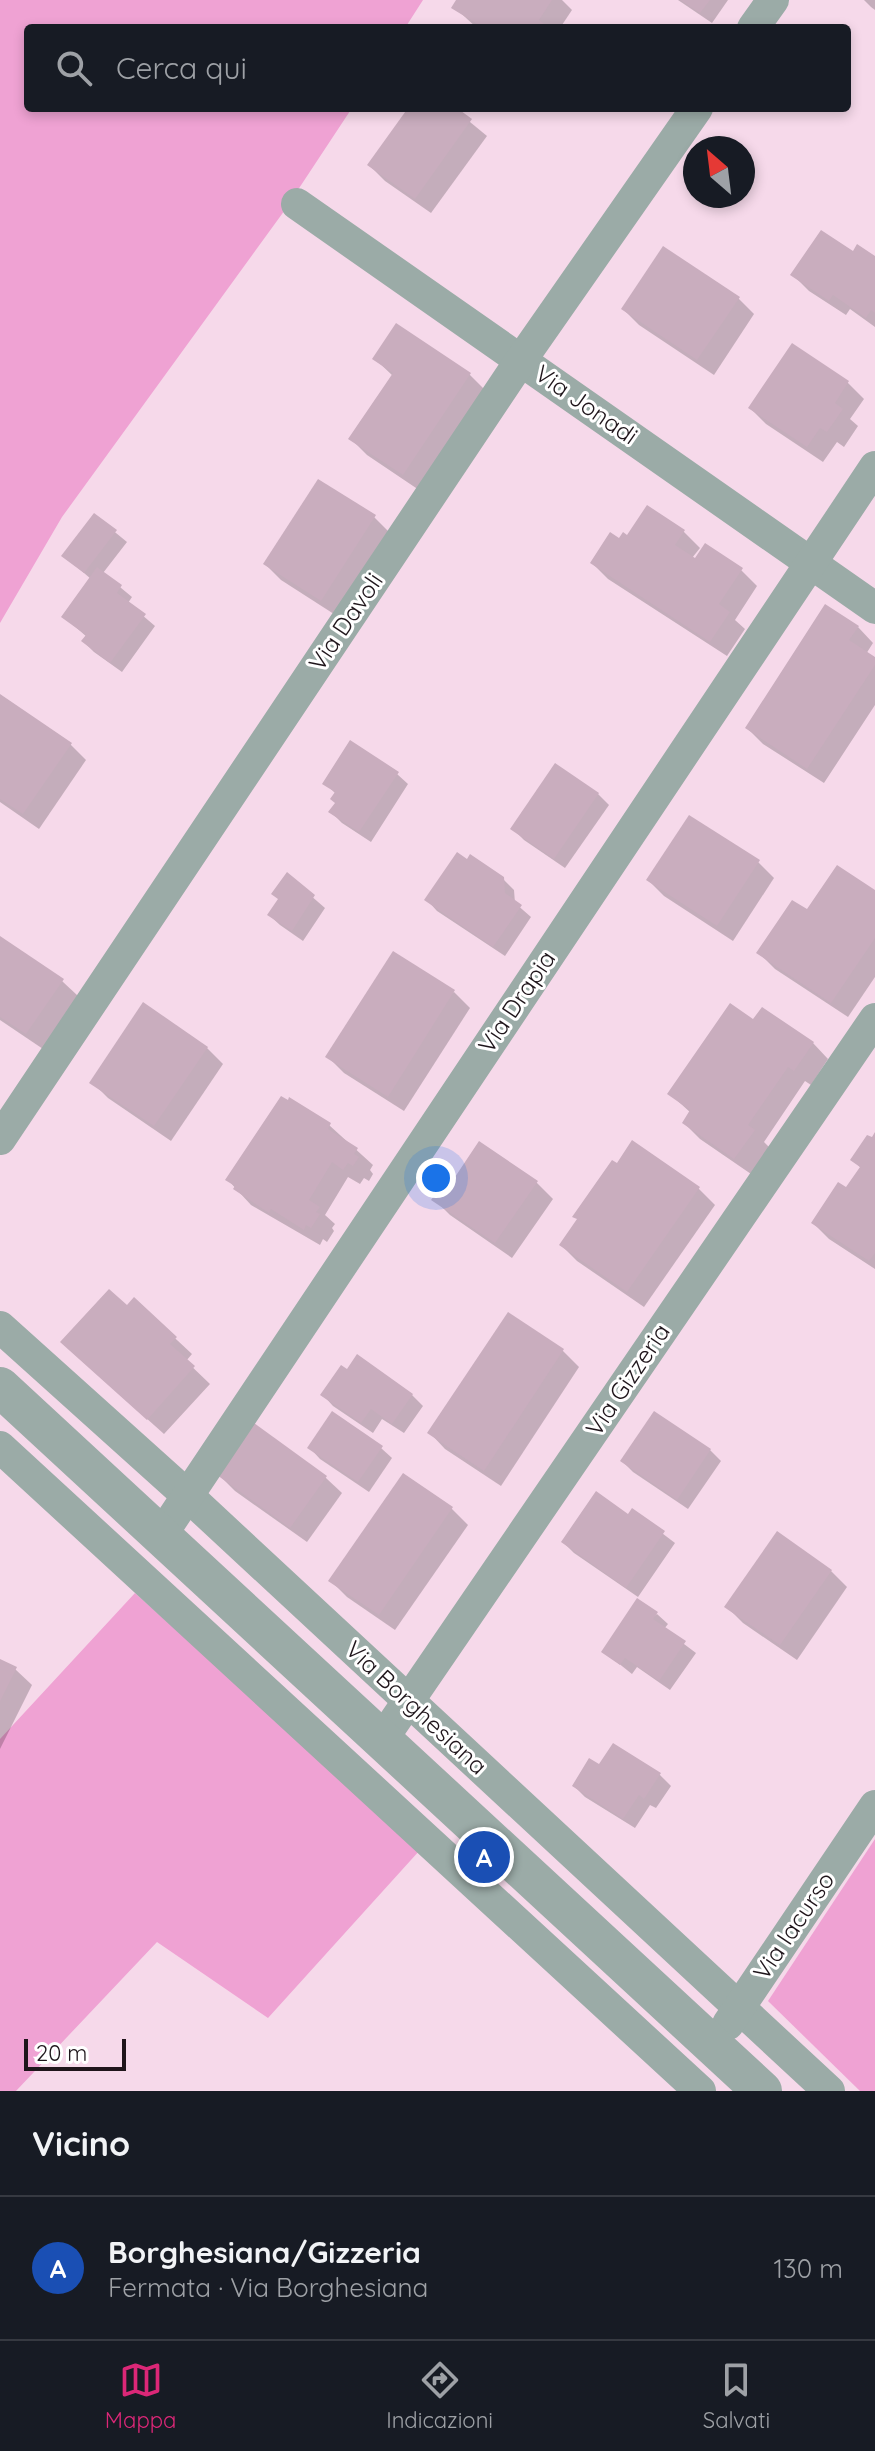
<!DOCTYPE html>
<html lang="it">
<meta charset="utf-8">
<style>
body{margin:0;font-family:Quicksand,sans-serif;background:#20242c;color:#f1f3f6}
.compass{position:absolute;left:683px;top:136px;width:72px;height:72px;border-radius:50%;background:#171b24;box-shadow:0 4px 12px #0003;rotate:332deg}
.scale{position:absolute;left:24px;bottom:20px;width:102px;box-sizing:border-box;padding-left:8px;border:4px solid #1f151b;border-top:0;font-size:22px;line-height:28px;white-space:nowrap;color:#1f151b;-webkit-text-stroke:6px #fff;paint-order:stroke}
.you{position:absolute;left:436px;top:1178px;width:28px;height:28px;margin:-20px;border:6px solid #fff;border-radius:50%;background:#1a73e8;box-shadow:0 0 0 12px #1a73e833}
.badge{display:grid;place-items:center;width:52px;height:52px;border-radius:50%;background:#db2777;color:#fff;font-size:26px;font-weight:700}
.pin{position:absolute;translate:-50% -50%;border:4px solid #fff;box-shadow:0 2px 8px #0006}
.list{margin:0;padding:0;list-style:none}
h2{display:flex;justify-content:space-between;align-items:center;height:104px;margin:0;padding:0 32px;font-size:34px}
h2 small{font-size:26px;font-weight:400;color:#9ea1a6}
.list li{display:grid;grid-template-columns:52px 1fr auto;gap:24px;align-items:center;box-sizing:border-box;height:144px;padding:0 32px;border-top:2px solid #363941}
.list b{display:block;font-size:30px;white-space:nowrap}
.list p{margin:0;font-size:26px;white-space:nowrap;color:#9ea1a6}
.list em{font-size:26px;font-style:normal;color:#9ea1a6}
.icon{flex:none;width:44px;height:44px;fill:none;stroke:currentColor;stroke-width:2;stroke-linecap:round;stroke-linejoin:round}
.map{position:relative;flex:none;width:875px;height:2091px;overflow:hidden}
.search{position:absolute;background:#171b24;box-shadow:0 4px 12px #0003;left:24px;right:24px;top:24px;height:88px;display:flex;align-items:center;gap:20px;box-sizing:border-box;padding:0 28px;border-radius:8px;color:#9ea1a6;font-size:30px}
.sheet{height:248px;background:#171b24}
nav{display:flex;justify-content:space-around;align-items:center;box-sizing:border-box;height:112px;border-top:2px solid #363941;background:#171b24;font-size:22px;color:#9ea1a6}
nav a{display:grid;justify-items:center;gap:4px}
nav .on{color:#db2777}
.map>svg:first-child{display:block}
.green{fill:#efa2d3}
.shadow{fill:#0003}
.building{fill:#c9adbe}
.lines{fill:none;stroke-linecap:round;stroke-linejoin:round}
.minor{stroke:#9baba7;stroke-width:32}
.tertiary{stroke:#9baba7;stroke-width:40}
.labels{text-anchor:middle;stroke-width:6;stroke-linejoin:round;paint-order:stroke}
.street-label{font-size:24px;fill:#1f151b;stroke:#fff}
</style>
<div class="map">
<svg width="875" height="2091" viewBox="0 0 875 2091">
<rect width="100%" height="100%" fill="#f6d9ea"/>
<g class="green">
<path d="M0,0H423L405,28H28V108H352L282,214L62,517L0,623Z"/>
<path d="M135,1593L420,1850L268,2018L157,1942L16,2091H0V1739Z"/>
<path d="M875,1839V2091H860L768,2001Z"/>
</g>
<g class="shadow">
<path d="M459,0H562L572,10L560,28H477L454,7Z"/>
<path d="M678,0H728L712,23Z"/>
<path d="M864,0H875V10L871,7Z"/>
<path d="M410,108H453L487,136L431,213L385,181L369,165Z"/>
<path d="M853,254L875,259V327L850,309L846,315L809,291L793,275Z"/>
<path d="M738,298L754,314L714,375L639,325L623,309Z"/>
<path d="M396,325L470,375L486,391L419,490L367,455L351,439L393,376L374,358Z"/>
<path d="M792,346L848,383L864,399L850,419L858,426L844,447L837,442L823,462L766,424L750,408Z"/>
<path d="M647,508L684,532L700,548L692,558L741,570L757,586L735,620L745,629L727,656L608,579L592,563L627,538Z"/>
<path d="M94,515L127,542L103,573L132,597L128,603L155,626L122,672L94,652L83,641L87,637L64,617L91,579L64,556Z"/>
<path d="M374,517L390,533L337,616L281,580L265,564Z"/>
<path d="M858,627L873,643L866,654L875,659V705L824,783L763,744L747,728Z"/>
<path d="M0,697L70,744L86,760L39,829L0,802Z"/>
<path d="M397,774L408,784L371,842L342,823L331,812L337,803L336,794L325,783Z"/>
<path d="M598,794L609,805L565,868L524,840L513,829Z"/>
<path d="M758,862L774,878L733,941L664,896L648,880Z"/>
<path d="M287,875L325,908L303,941L280,925L269,915L279,900Z"/>
<path d="M503,879L514,890L515,903L531,917L505,956L437,911L427,900Z"/>
<path d="M875,892V977L848,1017L775,969L759,953L808,912Z"/>
<path d="M0,938L62,981L78,996L43,1049L0,1020Z"/>
<path d="M454,992L470,1008L404,1111L344,1073L328,1057Z"/>
<path d="M754,1022L813,1043L828,1059L811,1085L805,1081L764,1142L769,1147L751,1174L700,1139L684,1123L691,1113L670,1094Z"/>
<path d="M207,1048L223,1064L171,1141L108,1098L92,1082Z"/>
<path d="M329,1125L373,1165L370,1170L373,1174L369,1181L364,1178L360,1184L348,1177L325,1215L335,1224L332,1228L334,1231L327,1242L323,1239L320,1245L251,1205L228,1180Z"/>
<path d="M875,1136V1269L829,1239L813,1223L847,1190L861,1168L853,1160Z"/>
<path d="M633,1143L699,1189L715,1205L644,1307L577,1261L561,1245Z"/>
<path d="M480,1144L537,1183L553,1199L512,1258L450,1215L434,1199L455,1180Z"/>
<path d="M134,1300L192,1354L186,1361L210,1384L164,1434L79,1358Z"/>
<path d="M508,1315L563,1351L579,1367L501,1486L445,1449L430,1433Z"/>
<path d="M357,1357L412,1395L423,1406L404,1433L382,1419L373,1433L333,1406L323,1395L347,1372Z"/>
<path d="M254,1426L326,1478L342,1493L307,1542L235,1491L219,1475Z"/>
<path d="M310,1448H381L392,1458L369,1492L320,1459Z"/>
<path d="M710,1450L721,1461L688,1509L633,1472L622,1461Z"/>
<path d="M403,1476L452,1509L468,1525L395,1630L347,1597L331,1581Z"/>
<path d="M633,1511L675,1543L638,1597L574,1553L563,1542L629,1517Z"/>
<path d="M831,1571L847,1587L797,1660L743,1623L727,1607Z"/>
<path d="M657,1614L668,1624L664,1629L696,1653L670,1690L637,1667L632,1674L603,1651Z"/>
<path d="M0,1661L15,1669L32,1685L0,1749Z"/>
<path d="M600,1767L660,1775L671,1786L656,1808L650,1805L635,1828L585,1797L574,1786Z"/>
</g>
<g class="building">
<path d="M456,0H552L539,20L544,24L541,28H484L451,8Z"/>
<path d="M680,0H710L700,13Z"/>
<path d="M408,108H457L472,119L415,199L367,165Z"/>
<path d="M821,230L853,251L857,244L875,256V313L871,310L866,318L833,295L829,301L790,275Z"/>
<path d="M663,246L740,297L697,360L621,309Z"/>
<path d="M396,323L471,373L403,475L348,439L393,373L372,359Z"/>
<path d="M792,343L849,381L835,403L843,409L827,432L820,428L807,447L748,408Z"/>
<path d="M318,479L376,515L321,601L263,564Z"/>
<path d="M647,505L685,530L675,545L695,558L705,543L743,568L719,604L730,612L710,642L590,563L610,532L619,538L623,532L627,535Z"/>
<path d="M94,513L117,530L84,573L61,556Z"/>
<path d="M97,567L122,585L117,593L146,614L110,663L81,641L86,635L61,617Z"/>
<path d="M825,604L859,626L849,640L875,657V665L807,769L745,728Z"/>
<path d="M0,694L72,743L23,814L0,799Z"/>
<path d="M350,740L399,772L359,832L328,812L335,803L330,799L335,792L322,784Z"/>
<path d="M555,763L599,793L554,859L510,829Z"/>
<path d="M689,815L760,860L717,926L646,880Z"/>
<path d="M457,852L467,859L470,854L504,877L505,893L522,905L493,947L424,900Z"/>
<path d="M837,865L875,890V938L831,1003L756,953L792,900L807,909Z"/>
<path d="M287,872L315,895L292,931L267,915L278,899L271,894Z"/>
<path d="M0,936L64,979L26,1034L0,1017Z"/>
<path d="M393,951L455,990L388,1097L325,1057Z"/>
<path d="M143,1002L208,1047L154,1126L89,1083Z"/>
<path d="M730,1003L753,1019L762,1007L814,1042L794,1071L788,1067L748,1125L755,1130L734,1159L682,1123L690,1110L667,1094Z"/>
<path d="M281,1096L288,1100L289,1097L331,1123L328,1129L358,1148L354,1154L359,1157L353,1166L348,1163L343,1170L332,1162L309,1200L320,1207L316,1212L320,1214L311,1228L306,1225L304,1230L271,1209L269,1213L233,1189L235,1186L225,1180Z"/>
<path d="M875,1132V1253L869,1261L811,1223L838,1182L846,1187L860,1167L850,1160L867,1135L872,1137Z"/>
<path d="M632,1140L700,1187L627,1292L559,1245L577,1219L572,1217L612,1160L617,1163Z"/>
<path d="M479,1141L538,1181L495,1243L431,1200L450,1173L455,1177Z"/>
<path d="M109,1289L127,1305L134,1297L177,1337L170,1344L195,1366L147,1420L60,1342Z"/>
<path d="M508,1312L564,1349L484,1471L427,1433Z"/>
<path d="M357,1354L413,1394L392,1424L371,1409L361,1423L320,1395L341,1365L347,1369Z"/>
<path d="M332,1411L383,1446L358,1482L307,1448Z"/>
<path d="M654,1411L711,1449L677,1500L620,1461Z"/>
<path d="M254,1423L327,1476L290,1528L217,1475Z"/>
<path d="M403,1473L453,1507L379,1615L328,1581Z"/>
<path d="M596,1491L628,1514L632,1508L665,1531L626,1588L561,1542Z"/>
<path d="M777,1531L832,1570L780,1645L724,1607Z"/>
<path d="M637,1598L658,1612L653,1619L686,1641L659,1681L625,1658L620,1665L601,1652Z"/>
<path d="M0,1659L17,1667L0,1701Z"/>
<path d="M613,1743L661,1773L644,1799L639,1795L623,1819L572,1786L589,1758L599,1764Z"/>
</g>
<g class="lines">
<g class="minor">
<path d="M753,28L773,0"/>
<path d="M297,204L875,608"/>
<path d="M0,1139L521,360L697,108"/>
<path d="M0,1327L188,1496L829,2091"/>
<path d="M0,1447L700,2091"/>
<path d="M160,1537L875,467"/>
<path d="M381,1741L875,1019"/>
<path d="M728,2024L875,1806"/>
</g>
<path class="tertiary" d="M0,1387L762,2091"/>
</g>
<g class="labels">
<g class="street-label">
<text transform="translate(586 405) rotate(35)" y="8">Via Jonadi</text>
<text transform="translate(346 622) rotate(-56)" y="8">Via Davoli</text>
<text transform="translate(517 1002) rotate(-56)" y="8">Via Drapia</text>
<text transform="translate(628 1380) rotate(-56)" y="8">Via Gizzeria</text>
<text transform="translate(416 1708) rotate(43)" y="8">Via Borghesiana</text>
<text transform="translate(794 1926) rotate(-56)" y="8">Via Iacurso</text>
</g>
</g>
</svg>
<svg class="compass" viewBox="-18 -18 36 36"><path d="M0-13l5 13h-10z" fill="#e53935"/><path d="M0 13l5-13h-10z" fill="#9ea1a6"/></svg>
<div class="scale">20 m</div>
<div class="you"></div>
<div class="pin badge" style="left:484px;top:1857px;background:#1a4fb4">A</div>
<div class="search"><svg class="icon" aria-label="search" viewBox="0 0 24 24"><circle cx="10" cy="10" r="6"/><path d="M15 15l6 6"/></svg>Cerca qui</div>
</div>
<section class="sheet">
<h2>Vicino<small></small></h2>
<ul class="list">
<li><span class="badge" style="background:#1a4fb4">A</span><div><b>Borghesiana/Gizzeria</b><p>Fermata · Via Borghesiana</p></div><em>130 m</em></li>
</ul>
</section>
<nav>
<a class="on"><svg class="icon" aria-label="map" viewBox="0 0 24 24"><path d="M3 6l6-2 6 2 6-2v14l-6 2-6-2-6 2zM9 4v14M15 6v14"/></svg>Mappa</a>
<a><svg class="icon" aria-label="directions" viewBox="0 0 24 24"><path d="M12 3l9 9-9 9-9-9zM9 14v-3h6M13 9l2 2-2 2"/></svg>Indicazioni</a>
<a><svg class="icon" aria-label="saved" viewBox="0 0 24 24"><path d="M7 4h10v16l-5-4-5 4z"/></svg>Salvati</a>
</nav>
